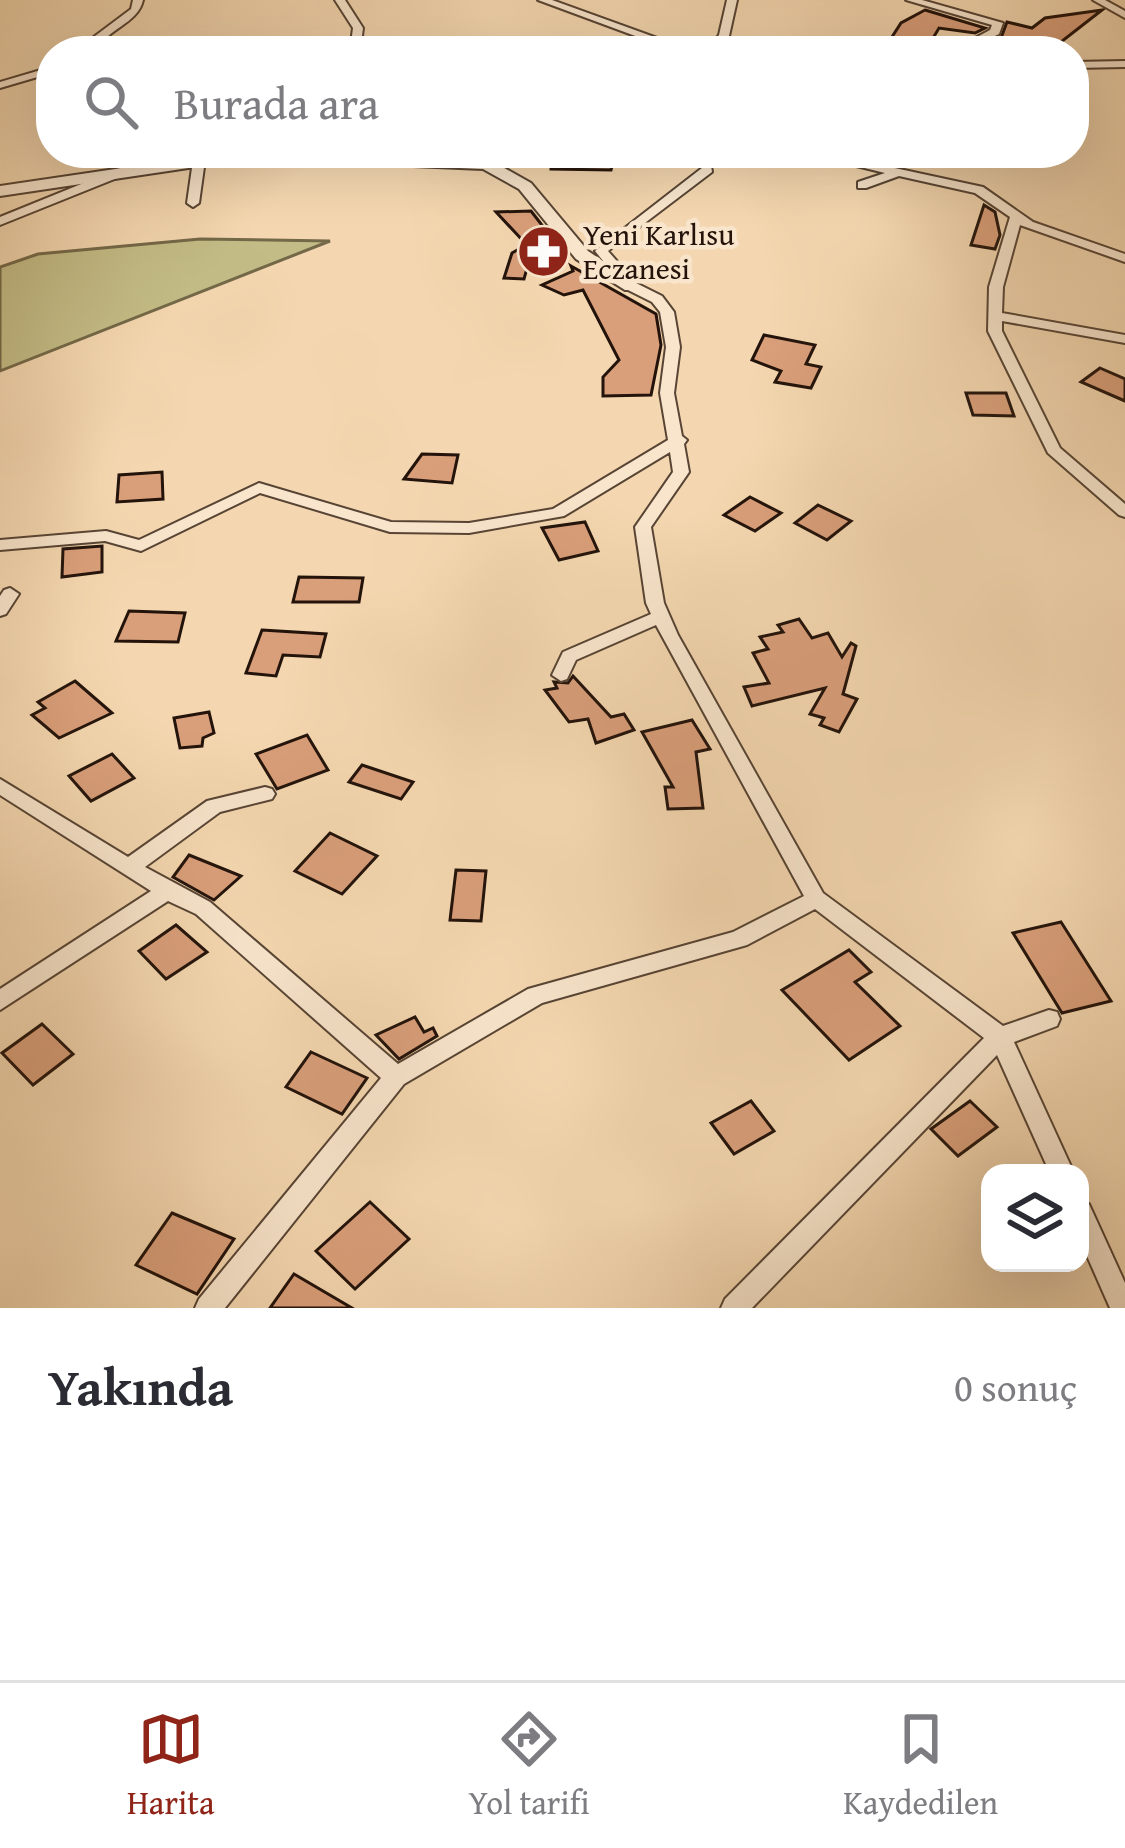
<!DOCTYPE html>
<html lang="tr">
<meta charset="utf-8">
<style>
body{margin:0;font-family:"Gentium Book Plus",serif;background:#f2f2f3;color:#2b2b33}
.controls{position:absolute;right:36px;bottom:36px;display:grid;overflow:hidden;border-radius:24px;box-shadow:0 12px 48px #0002}
.controls button{width:108px;height:108px;display:grid;place-items:center;padding:0;border:0;border-bottom:3px solid #e1e1e2;background:#fff;color:#2b2b33;font:60px sans-serif}
.list{margin:0;padding:0;list-style:none}
h2{display:flex;justify-content:space-between;align-items:center;height:156px;margin:0;padding:0 48px;font-size:51px}
h2 small{font-size:39px;font-weight:400;color:#7c7c81}
.icon{flex:none;width:66px;height:66px;fill:none;stroke:currentColor;stroke-width:2;stroke-linecap:round;stroke-linejoin:round}
.map{position:relative;flex:none;width:1125px;height:1308px;overflow:hidden}
.search{position:absolute;background:#fff;box-shadow:0 12px 48px #0002;left:36px;right:36px;top:36px;height:132px;display:flex;align-items:center;gap:30px;box-sizing:border-box;padding:0 42px;border-radius:48px;color:#7c7c81;font-size:45px}
.sheet{height:372px;background:#fff}
nav{display:flex;justify-content:space-around;align-items:center;box-sizing:border-box;height:168px;border-top:3px solid #e1e1e2;background:#fff;font-size:33px;color:#7c7c81}
nav a{display:grid;justify-items:center;gap:6px}
nav .on{color:#8f2418}
.map>svg:first-child{display:block}
.green{fill:#c3bc86;stroke:#736848;stroke-width:3}
.building{fill:#d99f7a;stroke:#23130b;stroke-width:3}
.lines{fill:none;stroke-linecap:round;stroke-linejoin:round}
.minor-casing{stroke:#574434;stroke-width:4}
.tertiary-casing{stroke:#574434;stroke-width:4}
.minor{fill:#f8e5cc;fill-rule:evenodd}
.tertiary{fill:#f8e5cc;fill-rule:evenodd}
.labels{text-anchor:middle;stroke-width:9;stroke-linejoin:round;paint-order:stroke}
.far-poi-label{font-size:30px;fill:#23130b;stroke:#f8e5cc;text-anchor:start}
</style>
<div class="map">
<svg width="1125" height="1308" viewBox="0 0 1125 1308">
<rect width="100%" height="100%" fill="#f4d7b0"/>
<filter id="stains"><feTurbulence type="fractalNoise" baseFrequency=".00167" numOctaves="4"/><feColorMatrix values="0 0 0 0 .2 0 0 0 0 .09 0 0 0 0 .02 0 0 0 .5 -.17"/></filter>
<radialGradient id="worn" r=".72"><stop offset=".6" stop-color="#630" stop-opacity="0"/><stop offset="1" stop-color="#630" stop-opacity=".3"/></radialGradient>
<path class="green" d="M200,239L330,241L0,371V267L38,254Z"/>
<g class="building">
<path d="M925,10L985,28L975,33L939,28L929,45L890,40L901,23Z"/>
<path d="M1102,10L1052,49L985,46L1001,38L1007,22L1032,28L1045,18Z"/>
<path d="M551,153H615L611,170L551,169Z"/>
<path d="M984,205L995,212L1000,235L995,249L971,245Z"/>
<path d="M531,211L545,229L526,244L496,212Z"/>
<path d="M535,240L524,279L504,278L512,253Z"/>
<path d="M571,266L656,314L661,345L651,395L603,396V377L619,360L583,290L564,295L542,285L573,271Z"/>
<path d="M764,335L815,345L806,364L821,367L811,388L775,382L781,371L752,360Z"/>
<path d="M1100,368L1125,379V401L1081,382Z"/>
<path d="M966,393H1006L1014,416L973,415Z"/>
<path d="M422,454L458,455L452,483L404,479Z"/>
<path d="M162,472L163,499L117,502L119,475Z"/>
<path d="M750,497L781,513L755,531L724,515Z"/>
<path d="M818,505L851,521L827,540L795,523Z"/>
<path d="M585,522L598,551L559,560L542,528Z"/>
<path d="M102,546V572L62,577L63,549Z"/>
<path d="M299,577L363,578L359,602H293Z"/>
<path d="M129,611L185,613L178,642L116,641Z"/>
<path d="M799,619L812,638L828,633L842,657L851,643L856,646L843,694L857,699L839,732L820,725L824,718L810,714L825,688L752,706L744,687L769,683L753,653L768,649L760,637L783,632L778,625Z"/>
<path d="M262,630L326,634L320,657L283,655L276,676L246,673Z"/>
<path d="M573,676L611,717L624,714L634,730L596,743L588,719L569,722L545,690L557,688L554,682L568,683Z"/>
<path d="M75,681L112,713L59,738L32,715L45,708L38,702Z"/>
<path d="M209,712L214,733L203,738L202,746L180,748L174,718Z"/>
<path d="M692,720L710,749L696,752L703,808L668,809L665,787H673L642,732Z"/>
<path d="M307,735L328,770L277,789L256,754Z"/>
<path d="M112,754L134,778L91,801L69,776Z"/>
<path d="M362,765L413,782L401,799L349,782Z"/>
<path d="M330,833L377,856L342,894L295,871Z"/>
<path d="M189,855L241,876L214,900L173,877Z"/>
<path d="M456,870L486,871L481,921L450,920Z"/>
<path d="M1061,922L1111,1001L1062,1013L1013,933Z"/>
<path d="M176,925L207,952L166,979L139,951Z"/>
<path d="M849,950L871,972L855,982L900,1026L849,1060L782,990Z"/>
<path d="M415,1017L424,1032L433,1028L437,1036L399,1059L376,1035Z"/>
<path d="M42,1024L73,1054L33,1085L2,1053Z"/>
<path d="M311,1052L367,1078L342,1114L286,1087Z"/>
<path d="M751,1101L774,1131L734,1154L711,1123Z"/>
<path d="M970,1101L997,1127L958,1156L931,1129Z"/>
<path d="M370,1202L409,1239L355,1289L316,1251Z"/>
<path d="M172,1213L234,1239L197,1294L136,1265Z"/>
<path d="M294,1274L352,1308H270Z"/>
</g>
<g class="lines">
<defs>
<g id="minor">
<path d="M133,0H143C138,24 106,29 96,51H86L91,39L131,9Z"/>
<path d="M335,0H345L363,28L360,51H350L353,28Z"/>
<path d="M538,0H552L693,51C676,51 659,40 643,42C626,44 611,51 593,51L638,37Z"/>
<path d="M727,0H737L729,36L717,51H706L719,35Z"/>
<path d="M906,0H922L1003,23L999,34L964,51H951L990,30L992,25Z"/>
<path d="M1093,0H1105L1125,11V18Z"/>
<path d="M1125,61V67L1074,68V62Z"/>
<path d="M51,67V73L0,88V82Z"/>
<path d="M184,153H197L205,160L199,203L193,207L187,203L193,161Z"/>
<path d="M697,153H709L712,172L608,251L636,283L662,296L674,312L680,347L674,393L682,436L687,440L684,444L689,472L651,527L664,603L678,635L823,893L1003,1026L1049,1010L1057,1012L1060,1019L1057,1026L1014,1042L1074,1173H1050L997,1055L752,1308H721L725,1299L984,1038L815,909L747,945L542,1003L404,1084L225,1308H195L199,1299L381,1078L196,914L168,901L0,1010V989L151,891L0,795V779L128,857L207,801L265,787L272,789L275,794L272,799L220,812L145,867L210,902L398,1064L528,989L733,932L804,896L656,625L576,660L567,679L561,681L552,675L563,652L651,614L646,603L635,527L673,472L670,452L564,516L469,533L390,532L260,493L141,551L105,541L0,550V540L106,531L139,540L259,483L391,522L469,523L553,509L668,440L660,393L666,347L660,312L652,302L626,289L595,251L702,168Z"/>
<path d="M803,153H825L983,187L1033,222L1125,254V262L1020,225L1003,287L1002,313L1125,335V343L1002,321V331L1060,448L1125,504V517L1119,515L1048,453L988,331L989,287L1010,217L975,193L899,176L866,188H858V182L885,173Z"/>
<path d="M123,167L127,168V174L0,225V217Z"/>
<path d="M10,588L19,594L6,614L0,616V596L4,590Z"/>
<path d="M1080,1200L1089,1204L1125,1283V1308H1110L1080,1240Z"/>
</g>
<path id="tertiary" d="M224,153H337L492,161L531,183L588,251L640,286L637,290H625L576,259L519,189L483,169L249,159L0,196V186Z"/>
</defs>
<use href="#minor" class="minor-casing"/>
<use href="#tertiary" class="tertiary-casing"/>
<use href="#minor" class="minor"/>
<use href="#tertiary" class="tertiary"/>
</g>
<defs>
<symbol id="pharmacy-disc" viewBox="-11 -11 22 22"><circle r="9.5" fill="#8f2418" stroke="#f8e5cc"/><path d="M-2-6h4v4h4v4h-4v4h-4v-4h-4v-4h4Z" fill="#fff"/></symbol>
</defs>
<g fill-rule="evenodd">
<use href="#pharmacy-disc" x="514" y="222" width="59" height="59"/>
</g>
<g class="labels">
<g class="far-poi-label">
<text x="583" y="245">Yeni Karlısu<tspan x="583" dy="34">Eczanesi</tspan></text>
</g>
</g>
<rect width="100%" height="100%" filter="url(#stains)"/>
<rect width="100%" height="100%" fill="url(#worn)"/>
</svg>
<div class="controls">
<button><svg class="icon" aria-label="layers" viewBox="0 0 24 24"><path d="M12 4l9 5-9 5-9-5zM3 14l9 5 9-5"/></svg></button>
</div>
<div class="search"><svg class="icon" aria-label="search" viewBox="0 0 24 24"><circle cx="10" cy="10" r="6"/><path d="M15 15l6 6"/></svg>Burada ara</div>
</div>
<section class="sheet">
<h2>Yakında<small>0 sonuç</small></h2>
<ul class="list">
</ul>
</section>
<nav>
<a class="on"><svg class="icon" aria-label="map" viewBox="0 0 24 24"><path d="M3 6l6-2 6 2 6-2v14l-6 2-6-2-6 2zM9 4v14M15 6v14"/></svg>Harita</a>
<a><svg class="icon" aria-label="directions" viewBox="0 0 24 24"><path d="M12 3l9 9-9 9-9-9zM9 14v-3h6M13 9l2 2-2 2"/></svg>Yol tarifi</a>
<a><svg class="icon" aria-label="saved" viewBox="0 0 24 24"><path d="M7 4h10v16l-5-4-5 4z"/></svg>Kaydedilen</a>
</nav>
